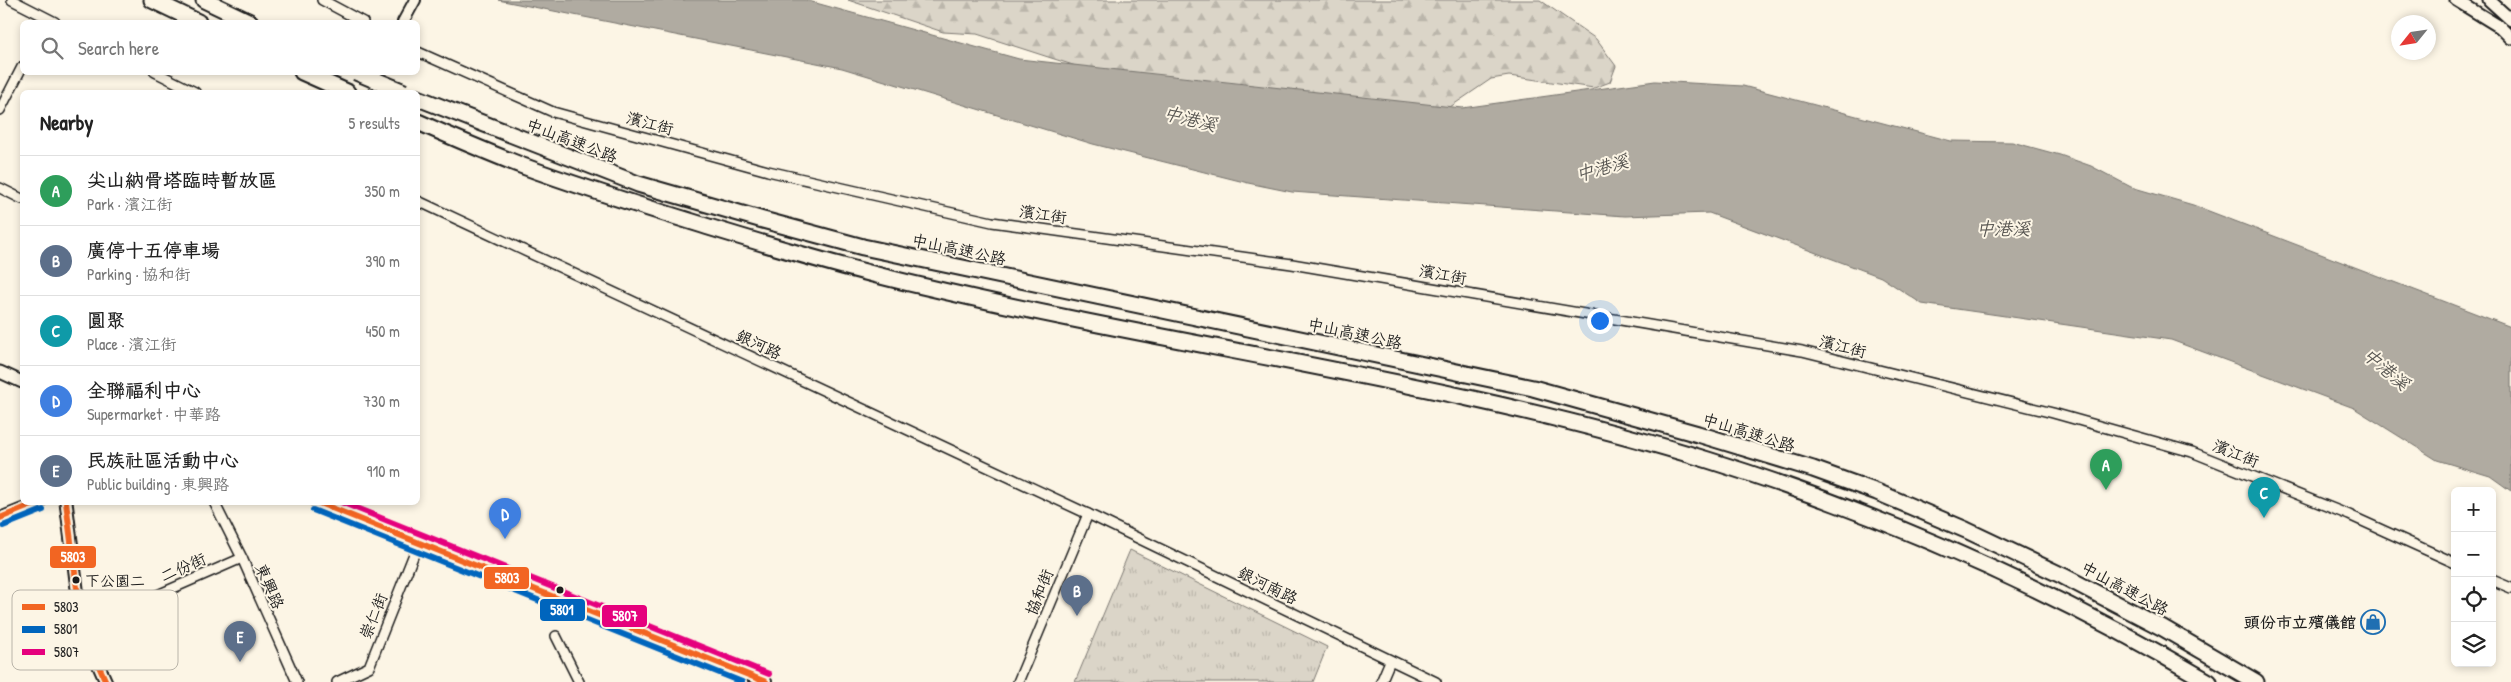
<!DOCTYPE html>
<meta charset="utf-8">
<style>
body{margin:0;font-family:"Patrick Hand","LXGW WenKai TC",sans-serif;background:#f2f2f2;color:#222}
.controls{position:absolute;right:15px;bottom:15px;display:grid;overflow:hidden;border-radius:8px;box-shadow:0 2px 8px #0003}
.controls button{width:45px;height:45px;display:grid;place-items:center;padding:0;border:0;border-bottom:1px solid #e0e0e0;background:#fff;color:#222;font:25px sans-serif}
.compass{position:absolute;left:2391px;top:15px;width:45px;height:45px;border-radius:50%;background:#fff;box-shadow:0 2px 8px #0003;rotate:240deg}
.you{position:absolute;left:1599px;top:320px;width:18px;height:18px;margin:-12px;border:4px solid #fff;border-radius:50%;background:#1a73e8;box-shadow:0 0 0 8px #1a73e833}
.badge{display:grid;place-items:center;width:32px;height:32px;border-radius:50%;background:#0f766e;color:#fff;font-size:16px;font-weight:700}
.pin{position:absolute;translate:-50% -41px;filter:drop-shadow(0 1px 2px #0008)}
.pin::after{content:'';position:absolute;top:26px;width:18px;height:15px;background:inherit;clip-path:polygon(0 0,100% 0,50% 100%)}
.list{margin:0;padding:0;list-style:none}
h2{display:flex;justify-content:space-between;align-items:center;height:65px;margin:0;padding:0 20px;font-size:21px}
h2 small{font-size:16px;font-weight:400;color:#767676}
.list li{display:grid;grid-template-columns:32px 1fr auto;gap:15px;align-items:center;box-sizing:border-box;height:70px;padding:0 20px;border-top:1px solid #e0e0e0}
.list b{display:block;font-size:19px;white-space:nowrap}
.list p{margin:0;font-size:16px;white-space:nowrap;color:#767676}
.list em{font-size:16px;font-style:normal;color:#767676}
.icon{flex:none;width:28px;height:28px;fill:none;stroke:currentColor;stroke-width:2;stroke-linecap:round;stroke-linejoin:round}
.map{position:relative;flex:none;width:2511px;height:682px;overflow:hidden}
.search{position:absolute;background:#fff;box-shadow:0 2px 8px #0003;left:20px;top:20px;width:400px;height:55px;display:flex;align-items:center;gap:12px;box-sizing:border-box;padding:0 18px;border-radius:8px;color:#767676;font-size:19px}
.panel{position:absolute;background:#fff;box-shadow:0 2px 8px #0003;left:20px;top:90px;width:400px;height:415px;border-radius:8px}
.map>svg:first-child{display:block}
.forest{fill:url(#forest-firs);stroke:#7c7872}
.park{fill:url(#park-tufts);stroke:#7c7872}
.water{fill:#b0aba1;stroke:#75726c}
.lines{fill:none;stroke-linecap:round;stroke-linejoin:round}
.tertiary-tunnel{stroke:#dad4c7;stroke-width:10;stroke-dasharray:10 5;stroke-linecap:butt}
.minor-casing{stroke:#1c1c1c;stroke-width:12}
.tertiary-casing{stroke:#1c1c1c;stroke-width:14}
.secondary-casing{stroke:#1c1c1c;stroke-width:15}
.motorway-casing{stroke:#1c1c1c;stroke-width:19}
.minor{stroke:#fcf5e5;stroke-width:9}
.tertiary{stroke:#fcf5e5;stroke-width:10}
.secondary{stroke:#fcf5e5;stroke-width:11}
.motorway{stroke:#fcf5e5;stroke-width:15}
.motorway-bridge-casing{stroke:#1c1c1c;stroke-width:19;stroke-linecap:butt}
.motorway-bridge{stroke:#fcf5e5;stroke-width:15}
.bus-1-casing{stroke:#fcf5e5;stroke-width:10}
.bus-2-casing{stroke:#fcf5e5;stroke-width:10}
.bus-3-casing{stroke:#fcf5e5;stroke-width:10}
.bus-1{stroke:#f26522;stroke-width:6}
.bus-2{stroke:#0065bd;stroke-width:6}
.bus-3{stroke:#e5007d;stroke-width:6}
.bus-dot{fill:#1c1c1c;stroke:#fcf5e5;stroke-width:2}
.labels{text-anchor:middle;stroke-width:4;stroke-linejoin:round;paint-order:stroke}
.bus-label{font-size:15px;fill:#1c1c1c;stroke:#fcf5e5;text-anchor:start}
.street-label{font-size:16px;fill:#1c1c1c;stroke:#fcf5e5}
.poi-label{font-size:16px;font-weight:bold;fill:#1c1c1c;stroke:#fcf5e5;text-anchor:end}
.water-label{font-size:18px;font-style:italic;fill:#575551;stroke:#fcf5e5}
.key{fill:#fcf5e5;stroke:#b9b4a9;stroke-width:1}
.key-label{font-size:14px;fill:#1c1c1c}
.line-badge{stroke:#fcf5e5;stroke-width:2}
.badge-label{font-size:14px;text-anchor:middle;font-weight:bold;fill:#fff}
</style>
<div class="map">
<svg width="2511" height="682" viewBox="0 0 2511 682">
<defs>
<pattern id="forest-firs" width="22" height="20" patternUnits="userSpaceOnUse" patternTransform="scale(1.25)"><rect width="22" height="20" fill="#dbd5c8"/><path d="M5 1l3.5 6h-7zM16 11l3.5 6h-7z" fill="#bbb6ab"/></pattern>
<pattern id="park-tufts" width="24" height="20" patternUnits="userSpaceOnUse" patternTransform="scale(1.25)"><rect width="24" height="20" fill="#dbd5c8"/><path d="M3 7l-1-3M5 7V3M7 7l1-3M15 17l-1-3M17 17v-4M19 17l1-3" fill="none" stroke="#bbb6ab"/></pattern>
</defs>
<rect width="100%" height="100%" fill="#fcf5e5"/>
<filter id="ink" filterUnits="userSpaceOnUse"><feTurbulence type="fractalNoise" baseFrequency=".02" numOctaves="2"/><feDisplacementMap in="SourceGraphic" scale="10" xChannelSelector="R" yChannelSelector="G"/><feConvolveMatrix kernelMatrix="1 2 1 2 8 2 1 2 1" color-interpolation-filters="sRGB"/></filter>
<g filter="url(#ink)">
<path class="forest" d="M848,0H1540L1596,39L1616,66L1610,82L1594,88L1509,76L1491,79L1450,107L1419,114L1076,66L977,34L943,32Z"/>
<path class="park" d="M1130,550L1327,647L1313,682H1075Z"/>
<path class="water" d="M498,0H805L1019,59L1462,108L1655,81L1743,86L1951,141L2012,142L2060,155L2091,166L2131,187L2193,205L2511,327V491L2490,476L2437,460L2354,408L2171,340L1922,304L1881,277L1709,213L1625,216L1292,192L1248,183L1093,144L842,68Z"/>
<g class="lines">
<path class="tertiary-tunnel" d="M371,92L380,72"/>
<defs>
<g id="minor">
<path d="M12,0L55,22"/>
<path d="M322,0L363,22"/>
<path d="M418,52L553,112L768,171L992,222L1292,264L1802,351L2053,413L2192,452L2349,515L2455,563"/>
<path d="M155,72L195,92"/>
<path d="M0,110L22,67"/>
<path d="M0,188L22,199"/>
<path d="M418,201L1088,514L1436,682"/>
<path d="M214,502L242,558L297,682"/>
<path d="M2492,580L2511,588"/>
<path d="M82,628L242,558"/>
<path d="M556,636L579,682"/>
<path d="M337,682L369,667L418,544"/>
<path d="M1018,682L1088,514"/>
<path d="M1381,682L1390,661"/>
</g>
<g id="tertiary">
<path d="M403,22L415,0"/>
<path d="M316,502L766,682"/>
<path d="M0,518L40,502"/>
</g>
<g id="secondary">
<path d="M2456,0L2500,27L2511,38"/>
<path d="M2489,0L2511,20"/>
<path d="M0,372L22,382"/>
<path d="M66,502L82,628L106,682"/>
</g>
<g id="motorway">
<path d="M152,0L198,22"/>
<path d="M204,0L250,22"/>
<path d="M302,72L347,92"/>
<path d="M418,98L638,184L763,220L863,247L963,268L1533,388L1698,434L1813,469L1877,492L1966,530L2063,576L2163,628L2256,682"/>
<path d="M418,122C452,137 487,152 523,166C585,189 648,208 712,228C781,249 851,270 922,286C1183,348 1451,381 1708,460C1885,515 2050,588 2209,682"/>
</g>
</defs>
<use href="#minor" class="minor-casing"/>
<use href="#tertiary" class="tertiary-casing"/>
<use href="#secondary" class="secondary-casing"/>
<use href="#motorway" class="motorway-casing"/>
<use href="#minor" class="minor"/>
<use href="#tertiary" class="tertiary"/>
<use href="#secondary" class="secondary"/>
<use href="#motorway" class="motorway"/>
<defs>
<path id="motorway-bridge" d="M356,72L404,92"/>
</defs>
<use href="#motorway-bridge" class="motorway-bridge-casing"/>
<use href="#motorway-bridge" class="motorway-bridge"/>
<defs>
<g id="bus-1">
<path d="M66,502L82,628L106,682"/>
<path d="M317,502L766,682"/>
<path d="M0,518L39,502"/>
</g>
<g id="bus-2">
<path d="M313,510L742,682"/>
<path d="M3,526L43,510"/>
</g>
<path id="bus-3" d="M341,502L769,674"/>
</defs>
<use href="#bus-1" class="bus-1-casing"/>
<use href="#bus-2" class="bus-2-casing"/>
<use href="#bus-3" class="bus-3-casing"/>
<use href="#bus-1" class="bus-1"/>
<use href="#bus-2" class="bus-2"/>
<use href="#bus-3" class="bus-3"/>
</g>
</g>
<defs>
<symbol id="shop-ring" viewBox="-11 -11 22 22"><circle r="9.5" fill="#fcf5e5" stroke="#1f6fb2" stroke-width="1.5"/><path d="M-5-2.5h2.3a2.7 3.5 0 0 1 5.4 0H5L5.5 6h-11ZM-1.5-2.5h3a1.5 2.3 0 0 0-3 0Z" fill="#1f6fb2"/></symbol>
</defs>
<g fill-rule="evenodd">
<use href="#shop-ring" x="2359" y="608" width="28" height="28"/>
</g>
<g class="bus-dot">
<circle cx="76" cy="580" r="4.5"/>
<circle cx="560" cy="590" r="4.5"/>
</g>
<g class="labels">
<g class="bus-label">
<text x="85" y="586">下公園二</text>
</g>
<g class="street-label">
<text transform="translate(650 123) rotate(15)" y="6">濱江街</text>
<text transform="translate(572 140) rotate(21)" y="6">中山高速公路</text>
<text transform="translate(1043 214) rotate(8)" y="6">濱江街</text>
<text transform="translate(959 249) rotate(12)" y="6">中山高速公路</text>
<text transform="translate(1443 274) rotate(10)" y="6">濱江街</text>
<text transform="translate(1355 333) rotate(12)" y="6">中山高速公路</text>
<text transform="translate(759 344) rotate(25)" y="6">銀河路</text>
<text transform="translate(1843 346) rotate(14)" y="6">濱江街</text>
<text transform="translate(1749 432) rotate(17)" y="6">中山高速公路</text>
<text transform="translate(2236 453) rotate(22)" y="6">濱江街</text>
<text transform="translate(183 567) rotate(-24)" y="6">二份街</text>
<text transform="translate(1268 585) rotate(26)" y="6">銀河南路</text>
<text transform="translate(270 586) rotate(66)" y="6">東興路</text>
<text transform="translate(2125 588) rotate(28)" y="6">中山高速公路</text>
<text transform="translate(1039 592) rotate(-68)" y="6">協和街</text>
<text transform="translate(373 616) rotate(-68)" y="6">崇仁街</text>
</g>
<g class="poi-label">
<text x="2356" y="628">頭份市立殯儀館</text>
</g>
<g class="water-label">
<text transform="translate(1190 119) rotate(14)" y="6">中港溪</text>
<text transform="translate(1602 168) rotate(-16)" y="6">中港溪</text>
<text x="2003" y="235">中港溪</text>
<text transform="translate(2386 369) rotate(40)" y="6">中港溪</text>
</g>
</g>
<rect x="12" y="590" width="166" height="80" rx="8" class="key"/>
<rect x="22" y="604" width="23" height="6" fill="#f26522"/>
<rect x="22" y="626" width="23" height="7" fill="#0065bd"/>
<rect x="22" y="649" width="23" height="6" fill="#e5007d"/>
<g class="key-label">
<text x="54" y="612">5803</text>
<text x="54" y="634">5801</text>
<text x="54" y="657">5807</text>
</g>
<g class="line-badge">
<rect x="49" y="545" width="48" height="24" rx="5" fill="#f26522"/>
<rect x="483" y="566" width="47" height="24" rx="5" fill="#f26522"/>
<rect x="539" y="598" width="47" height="24" rx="5" fill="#0065bd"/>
<rect x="601" y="604" width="47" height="24" rx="5" fill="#e5007d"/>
</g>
<g class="badge-label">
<text x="73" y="562">5803</text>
<text x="507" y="583">5803</text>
<text x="562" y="615">5801</text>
<text x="625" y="621">5807</text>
</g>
</svg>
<div class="controls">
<button>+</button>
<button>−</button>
<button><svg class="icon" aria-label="locate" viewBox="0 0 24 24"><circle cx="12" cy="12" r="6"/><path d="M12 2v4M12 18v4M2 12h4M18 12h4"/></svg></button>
<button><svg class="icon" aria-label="layers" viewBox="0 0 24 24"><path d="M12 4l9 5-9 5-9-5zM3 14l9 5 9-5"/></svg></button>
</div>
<svg class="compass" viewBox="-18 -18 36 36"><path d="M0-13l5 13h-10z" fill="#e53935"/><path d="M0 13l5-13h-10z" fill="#767676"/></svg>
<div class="you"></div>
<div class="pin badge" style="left:2106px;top:490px;background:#2e9e5b">A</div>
<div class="pin badge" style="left:1077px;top:616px;background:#5c6f8a">B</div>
<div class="pin badge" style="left:2264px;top:518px;background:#0f9aa8">C</div>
<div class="pin badge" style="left:505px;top:539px;background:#3f7fe0">D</div>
<div class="pin badge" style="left:240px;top:662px;background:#5c6f8a">E</div>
<div class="search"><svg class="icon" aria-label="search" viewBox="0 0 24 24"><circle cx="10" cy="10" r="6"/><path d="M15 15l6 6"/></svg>Search here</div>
<section class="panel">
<h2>Nearby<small>5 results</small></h2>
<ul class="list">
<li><span class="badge" style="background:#2e9e5b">A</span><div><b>尖山納骨塔臨時暫放區</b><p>Park · 濱江街</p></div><em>350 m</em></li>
<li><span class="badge" style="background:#5c6f8a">B</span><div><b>廣停十五停車場</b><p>Parking · 協和街</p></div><em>390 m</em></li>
<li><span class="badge" style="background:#0f9aa8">C</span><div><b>圓聚</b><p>Place · 濱江街</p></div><em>450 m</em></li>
<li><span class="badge" style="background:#3f7fe0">D</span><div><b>全聯福利中心</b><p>Supermarket · 中華路</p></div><em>730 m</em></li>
<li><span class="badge" style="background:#5c6f8a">E</span><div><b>民族社區活動中心</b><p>Public building · 東興路</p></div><em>910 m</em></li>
</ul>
</section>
</div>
